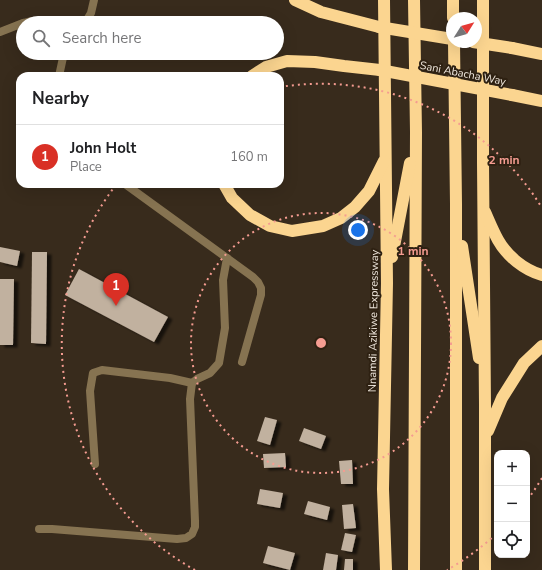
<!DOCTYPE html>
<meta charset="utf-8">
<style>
body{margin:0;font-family:"Nunito Sans",sans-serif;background:#f2f2f2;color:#202124}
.controls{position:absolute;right:12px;bottom:12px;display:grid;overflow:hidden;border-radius:8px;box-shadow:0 4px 16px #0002}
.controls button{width:36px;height:36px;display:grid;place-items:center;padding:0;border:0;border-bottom:1px solid #e0e0e0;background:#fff;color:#202124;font:20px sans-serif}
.compass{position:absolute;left:446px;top:12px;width:36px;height:36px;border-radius:50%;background:#fff;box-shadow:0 4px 16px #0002;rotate:53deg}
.you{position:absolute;left:358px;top:230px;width:14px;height:14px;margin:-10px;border:3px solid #fff;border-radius:50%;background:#1a73e8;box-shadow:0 0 0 6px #1a73e833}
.badge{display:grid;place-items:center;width:26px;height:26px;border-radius:50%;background:#d93025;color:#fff;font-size:13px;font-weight:700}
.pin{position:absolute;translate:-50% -33px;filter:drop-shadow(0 1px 2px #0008)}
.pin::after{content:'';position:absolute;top:21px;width:14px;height:12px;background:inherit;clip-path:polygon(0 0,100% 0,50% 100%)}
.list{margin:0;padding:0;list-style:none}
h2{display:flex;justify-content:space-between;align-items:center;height:52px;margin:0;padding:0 16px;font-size:17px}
h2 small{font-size:13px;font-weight:400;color:#757577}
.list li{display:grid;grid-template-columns:26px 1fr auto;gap:12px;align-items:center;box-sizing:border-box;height:64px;padding:0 16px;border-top:1px solid #e0e0e0}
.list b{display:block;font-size:15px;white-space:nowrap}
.list p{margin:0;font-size:13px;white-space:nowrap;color:#757577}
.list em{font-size:13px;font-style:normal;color:#757577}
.icon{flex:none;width:22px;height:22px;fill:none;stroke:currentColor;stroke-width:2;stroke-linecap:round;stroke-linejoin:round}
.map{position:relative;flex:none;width:542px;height:570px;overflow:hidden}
.search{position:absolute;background:#fff;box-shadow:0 4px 16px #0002;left:16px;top:16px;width:268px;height:44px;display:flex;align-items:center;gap:10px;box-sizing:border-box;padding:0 14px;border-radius:22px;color:#757577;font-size:15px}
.panel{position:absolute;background:#fff;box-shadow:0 4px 16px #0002;left:16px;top:72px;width:268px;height:116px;border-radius:12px}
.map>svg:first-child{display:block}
.building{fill:#c1b19f;filter:url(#shadow)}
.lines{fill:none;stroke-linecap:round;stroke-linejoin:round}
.street{stroke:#867351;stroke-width:8}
.highway{stroke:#fbd590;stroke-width:12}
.highway-bridge{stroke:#fbd590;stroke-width:12}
.ring{fill:none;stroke:#f59c91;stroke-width:2;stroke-dasharray:2 4}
.labels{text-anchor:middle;stroke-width:4;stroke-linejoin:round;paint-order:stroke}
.street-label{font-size:11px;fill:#f0e8de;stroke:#2e2112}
.centre{fill:#f59c91;stroke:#2e2112;stroke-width:2}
.ring-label{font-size:12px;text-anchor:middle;font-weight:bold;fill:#f59c91;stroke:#2e2112;stroke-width:4;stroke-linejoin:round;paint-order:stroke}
</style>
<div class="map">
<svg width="542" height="570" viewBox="0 0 542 570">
<defs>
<filter id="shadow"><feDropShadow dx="4.5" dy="2.5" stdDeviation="1" flood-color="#0009"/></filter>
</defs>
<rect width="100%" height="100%" fill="#382b1c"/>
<g class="building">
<path d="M0,247L20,251L17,266L0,262Z"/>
<path d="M32,252H47L46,344L31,343Z"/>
<path d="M79,269L168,317L154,342L65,295Z"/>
<path d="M0,279H14L13,345H0Z"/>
<path d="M265,417L277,420L270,445L257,441Z"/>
<path d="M304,428L326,436L321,449L299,441Z"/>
<path d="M285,453L286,467L264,468L263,454Z"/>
<path d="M352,460L353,484H341L339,461Z"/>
<path d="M260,489L283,493L280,508L257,504Z"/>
<path d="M308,501L330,507L327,520L304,514Z"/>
<path d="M353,504L356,528L344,529L342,505Z"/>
<path d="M345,533L356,535L352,552L341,550Z"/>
<path d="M268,546L295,553L290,570L263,563Z"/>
<path d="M326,553L338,555L336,570H323Z"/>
<path d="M345,559H353V570H344Z"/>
</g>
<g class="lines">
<g class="street">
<path d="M24,23L32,21L45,23"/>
<path d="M85,23L91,13L94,0"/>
<path d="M0,32L23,23"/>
<path d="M59,76L64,53"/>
<path d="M125,184L253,277L258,282L261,288V295L242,362"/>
<path d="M95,464L90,391L93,373L102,370L170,378L192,383"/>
<path d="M39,529H52L177,539L186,538L192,534L195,527V521L190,399L192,383L197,379L210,373L219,363L225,328L223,280L227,258"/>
</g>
<g class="highway">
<path d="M295,0L321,12L379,27"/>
<path d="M384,0L387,283L383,489L386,570"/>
<path d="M414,0L416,132L414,570"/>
<path d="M453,0V18"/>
<path d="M483,0V163L485,405V570"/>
<path d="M454,42L456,204V570"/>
<path d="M512,48L542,54"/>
<path d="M252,76L266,67L287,61L315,62L344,66L380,70"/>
<path d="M512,95L542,101"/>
<path d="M224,184L232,198L250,215L270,226L292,231L323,226L341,218L355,207L369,191L384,161"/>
<path d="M485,212C489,221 493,231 498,240C507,256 524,270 542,275"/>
<path d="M462,246L479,358"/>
<path d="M392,257L410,163"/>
<path d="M488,431L502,398L524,363L542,346"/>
</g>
<g class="highway-bridge">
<path d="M379,27L452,39"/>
<path d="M473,42L512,48"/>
<path d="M380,70L512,95"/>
</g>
</g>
<g class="ring">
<circle cx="321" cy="343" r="130"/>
<path d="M542 478A259 259 0 0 1 528 499M496 534A259 259 0 0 1 447 570M195 570A259 259 0 0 1 116 185M280 87A259 259 0 0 1 542 208"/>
</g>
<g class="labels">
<g class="street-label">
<text transform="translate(463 73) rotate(11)" y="4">Sani Abacha Way</text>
<text transform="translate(373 321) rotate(-89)" y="4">Nnamdi Azikiwe Expressway</text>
</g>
</g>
<circle cx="321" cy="343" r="6" class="centre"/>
<g class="ring-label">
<text x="504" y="164">2 min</text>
<text x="413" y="255">1 min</text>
</g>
</svg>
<div class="controls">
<button>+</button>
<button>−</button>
<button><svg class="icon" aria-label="locate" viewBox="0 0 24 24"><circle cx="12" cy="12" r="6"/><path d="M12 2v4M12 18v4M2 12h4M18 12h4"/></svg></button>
</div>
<svg class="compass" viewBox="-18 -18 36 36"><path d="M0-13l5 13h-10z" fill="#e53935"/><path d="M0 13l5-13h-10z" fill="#757577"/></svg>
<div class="you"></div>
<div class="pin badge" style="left:116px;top:306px">1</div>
<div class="search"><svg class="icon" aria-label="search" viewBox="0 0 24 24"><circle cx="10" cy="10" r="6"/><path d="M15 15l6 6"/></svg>Search here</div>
<section class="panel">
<h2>Nearby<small></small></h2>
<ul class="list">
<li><span class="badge">1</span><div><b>John Holt</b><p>Place</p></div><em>160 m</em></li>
</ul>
</section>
</div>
